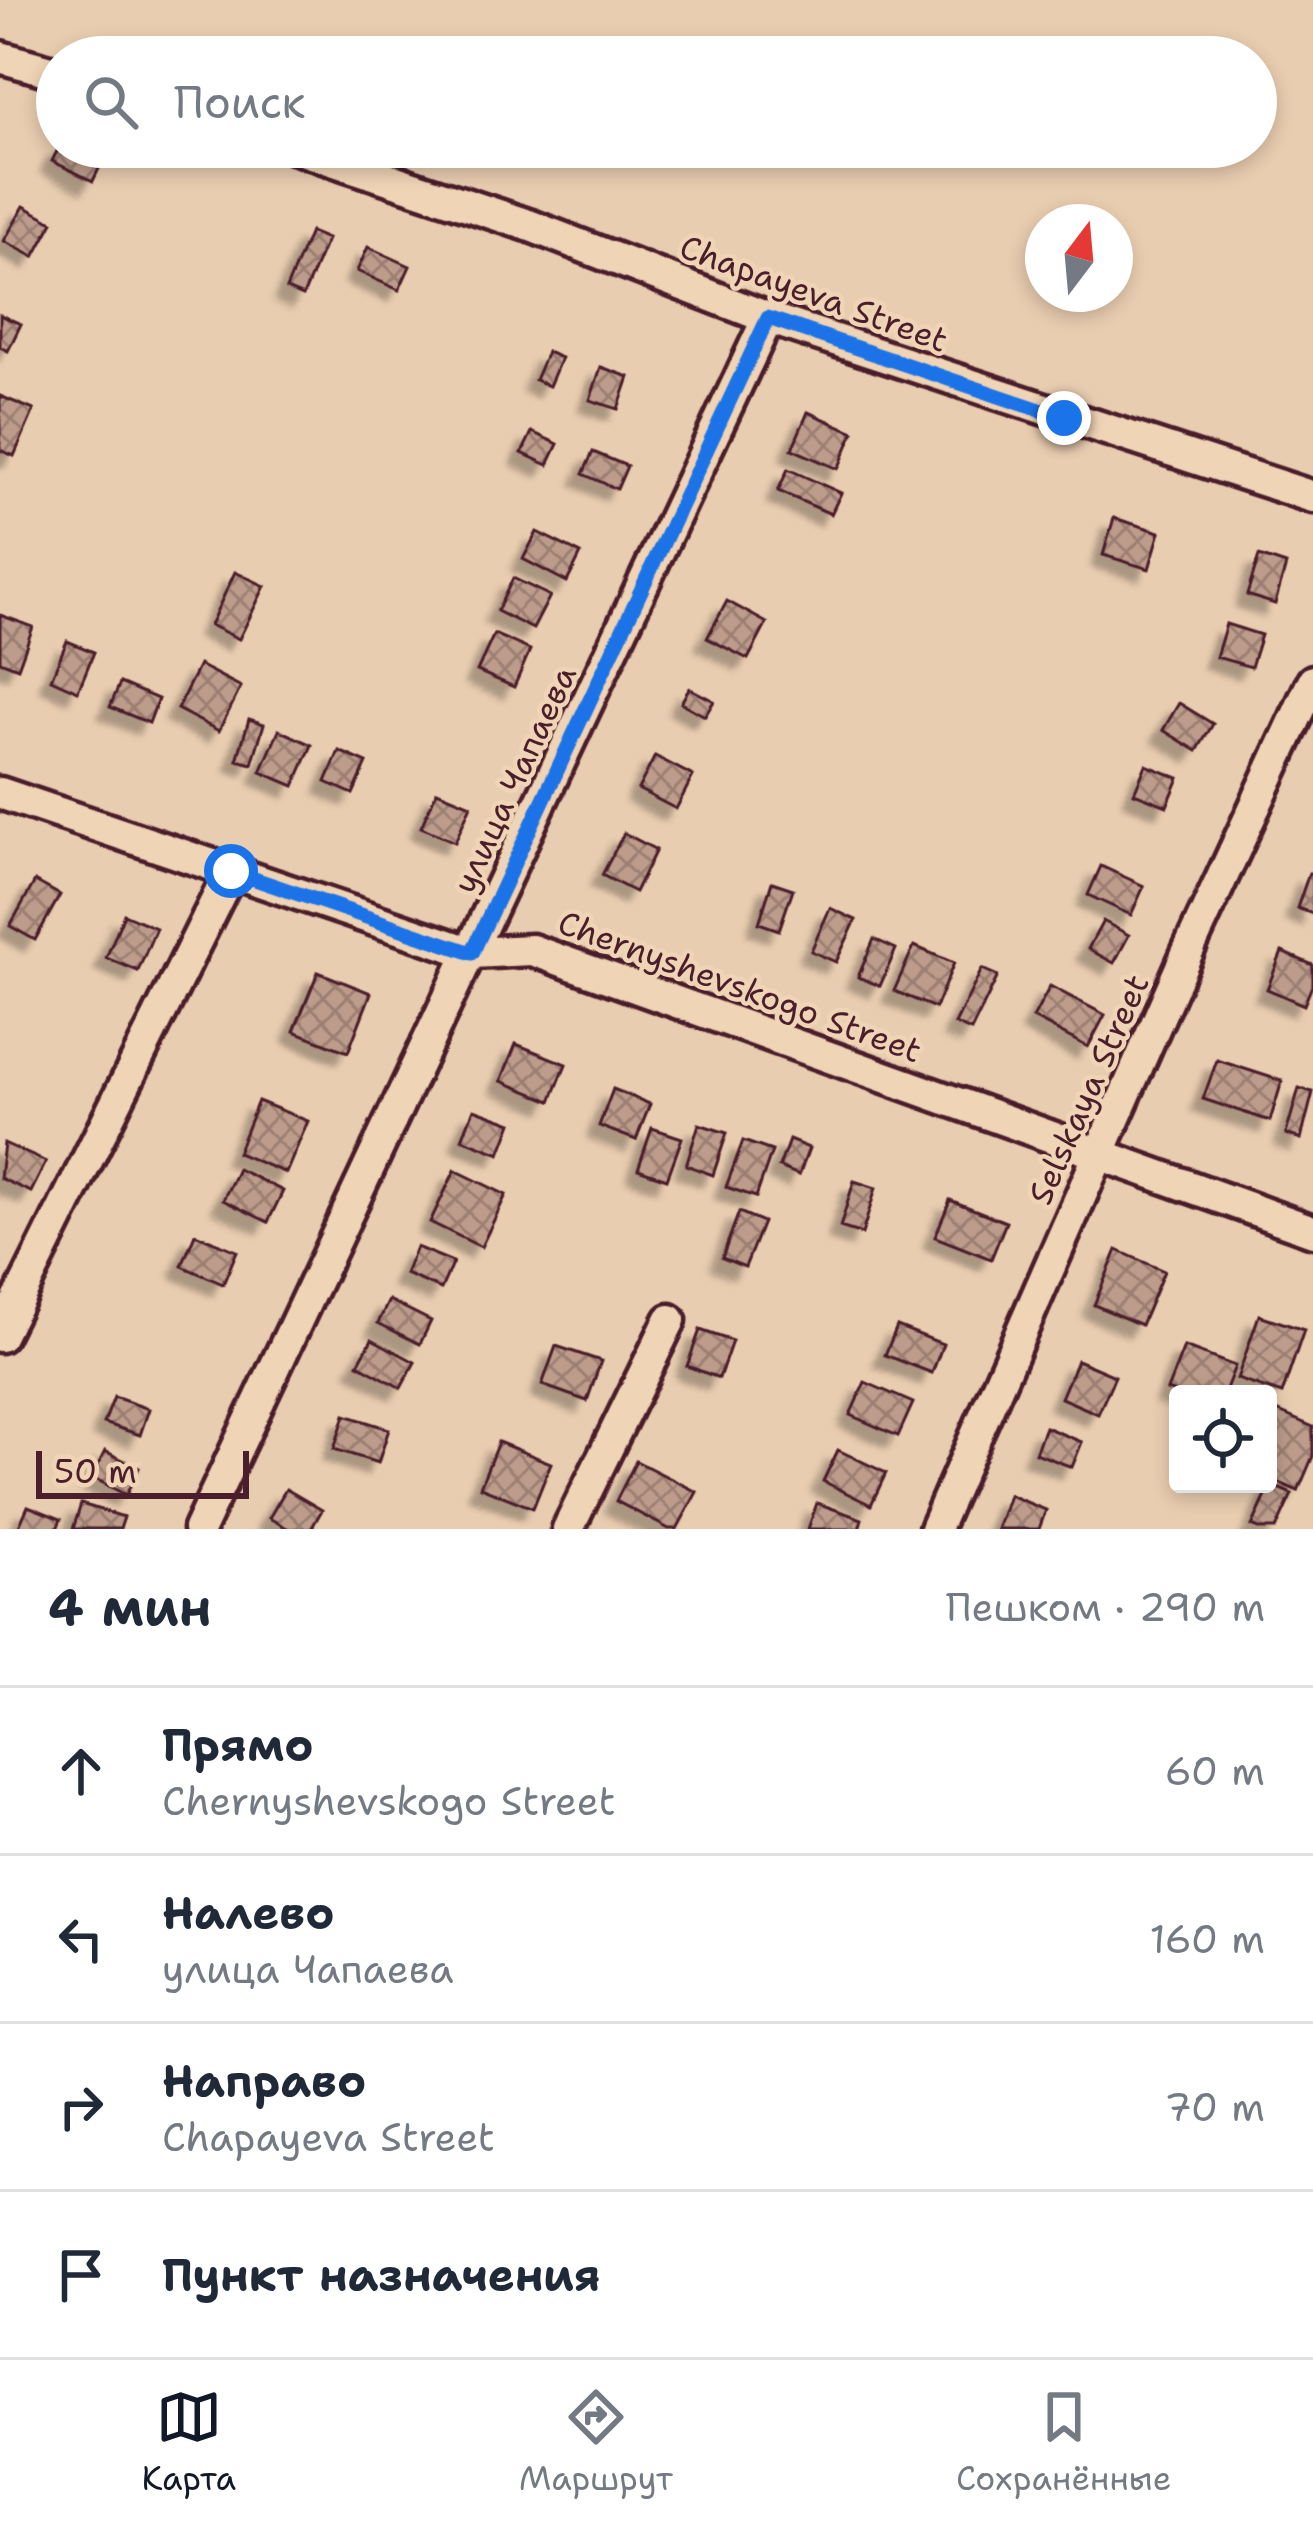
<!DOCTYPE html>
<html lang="ru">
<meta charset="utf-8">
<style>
body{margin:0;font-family:"Shantell Sans",sans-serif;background:#f2f2f3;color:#1f2937}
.controls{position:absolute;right:36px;bottom:36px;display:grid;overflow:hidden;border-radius:12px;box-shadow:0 6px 18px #0003}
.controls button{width:108px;height:108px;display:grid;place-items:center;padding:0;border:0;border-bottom:3px solid #e0e1e3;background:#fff;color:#1f2937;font:60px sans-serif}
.compass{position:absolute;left:1025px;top:204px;width:108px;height:108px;border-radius:50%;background:#fff;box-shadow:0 6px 18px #0003;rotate:16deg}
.scale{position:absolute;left:36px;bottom:30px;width:213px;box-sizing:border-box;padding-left:12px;border:6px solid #4a1f2b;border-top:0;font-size:33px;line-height:42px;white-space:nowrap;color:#4a1f2b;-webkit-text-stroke:9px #f0d4b6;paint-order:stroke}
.stop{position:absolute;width:36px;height:36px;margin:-27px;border:9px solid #1a73e8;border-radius:50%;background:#fff}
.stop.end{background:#1a73e8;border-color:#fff;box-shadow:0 3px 12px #0008}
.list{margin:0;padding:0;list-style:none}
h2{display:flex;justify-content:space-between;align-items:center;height:156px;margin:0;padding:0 48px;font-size:51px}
h2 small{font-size:39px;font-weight:400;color:#747a83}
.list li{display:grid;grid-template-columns:78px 1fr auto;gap:36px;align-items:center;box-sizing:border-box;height:168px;padding:0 48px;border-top:3px solid #e0e1e3}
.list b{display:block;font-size:45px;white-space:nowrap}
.list p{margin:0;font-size:39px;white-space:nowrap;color:#747a83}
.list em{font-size:39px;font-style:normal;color:#747a83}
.icon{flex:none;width:66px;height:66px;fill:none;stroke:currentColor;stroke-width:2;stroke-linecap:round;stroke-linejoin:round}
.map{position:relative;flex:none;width:1313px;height:1529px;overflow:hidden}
.search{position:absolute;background:#fff;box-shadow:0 6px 18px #0003;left:36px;right:36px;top:36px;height:132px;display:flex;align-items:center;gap:30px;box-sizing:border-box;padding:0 42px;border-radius:66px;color:#747a83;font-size:45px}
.sheet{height:828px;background:#fff}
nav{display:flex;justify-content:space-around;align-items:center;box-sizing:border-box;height:168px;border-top:3px solid #e0e1e3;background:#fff;font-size:33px;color:#747a83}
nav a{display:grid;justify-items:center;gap:6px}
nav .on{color:#111827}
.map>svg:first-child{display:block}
.building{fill:url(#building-cross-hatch);stroke:#4a1f2b;stroke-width:3;filter:url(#shadow)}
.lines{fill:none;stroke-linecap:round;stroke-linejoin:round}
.minor-casing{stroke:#4a1f2b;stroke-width:39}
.minor{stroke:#f0d4b6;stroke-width:30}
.route{stroke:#1a73e8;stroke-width:15}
.labels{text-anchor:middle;stroke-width:9;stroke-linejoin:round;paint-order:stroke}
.street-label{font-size:33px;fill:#4a1f2b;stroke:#f0d4b6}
</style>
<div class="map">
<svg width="1313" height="1529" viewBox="0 0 1313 1529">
<defs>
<pattern id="building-cross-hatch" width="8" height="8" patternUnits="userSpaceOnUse" patternTransform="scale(3)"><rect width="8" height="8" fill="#bd9c8b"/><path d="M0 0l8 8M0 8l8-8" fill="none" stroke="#9c7f72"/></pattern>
<filter id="shadow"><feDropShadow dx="-11" dy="11" stdDeviation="3" flood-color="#0004"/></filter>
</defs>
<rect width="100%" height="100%" fill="#e9cdb0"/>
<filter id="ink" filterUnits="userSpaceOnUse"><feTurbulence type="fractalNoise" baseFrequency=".00833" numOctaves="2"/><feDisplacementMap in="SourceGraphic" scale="24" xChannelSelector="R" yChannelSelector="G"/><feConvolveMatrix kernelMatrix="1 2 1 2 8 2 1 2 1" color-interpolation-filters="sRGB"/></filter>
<g filter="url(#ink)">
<g class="building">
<path d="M59,147H102L108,150L93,181L52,161Z"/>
<path d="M24,206L53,222L34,257L4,241Z"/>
<path d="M310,232L327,239L303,296L286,289Z"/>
<path d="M368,247L410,266L399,290L357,271Z"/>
<path d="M0,315L21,324L8,351L0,347Z"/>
<path d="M547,352L561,358L549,386L535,380Z"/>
<path d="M601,367L629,377L618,409L590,400Z"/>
<path d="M0,396L34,410L14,456L0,450Z"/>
<path d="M808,412L854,432L838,469L792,449Z"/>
<path d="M532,432L558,444L548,465L522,453Z"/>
<path d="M593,452L627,466L617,489L583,474Z"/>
<path d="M788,469L841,493L831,514L778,491Z"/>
<path d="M1114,518L1160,532L1149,569L1103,555Z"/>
<path d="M537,532L581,554L567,582L523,559Z"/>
<path d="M1259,556L1286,565L1275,604L1247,595Z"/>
<path d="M235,572L265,586L239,639L210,625Z"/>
<path d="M513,578L550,596L533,629L497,611Z"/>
<path d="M727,601L767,623L748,659L707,638Z"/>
<path d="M0,615L33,627L18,668L0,661Z"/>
<path d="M1226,624L1261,635L1251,667L1216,657Z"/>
<path d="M494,634L530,650L514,687L477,671Z"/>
<path d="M67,641L94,652L78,691L51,679Z"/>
<path d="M199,665L241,687L219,731L177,709Z"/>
<path d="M120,683L158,699L149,723L110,707Z"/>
<path d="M689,688L714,701L705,716L681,703Z"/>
<path d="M1179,703L1213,724L1197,751L1163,730Z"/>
<path d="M249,719L264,724L252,764L237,760Z"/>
<path d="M279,730L312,745L294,786L261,772Z"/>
<path d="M339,751L367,763L353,794L326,782Z"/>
<path d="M655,756L693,776L676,809L638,789Z"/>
<path d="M1146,765L1179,778L1167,806L1134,793Z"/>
<path d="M437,791L471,805L455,842L421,827Z"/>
<path d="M624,833L656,850L635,892L602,875Z"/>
<path d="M1101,866L1144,886L1131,915L1088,895Z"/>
<path d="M1309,873L1313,875V914L1297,908Z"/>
<path d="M35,881L60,895L35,940L10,926Z"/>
<path d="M772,882L793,889L779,930L759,923Z"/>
<path d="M830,908L856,920L836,962L811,951Z"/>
<path d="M124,914L156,928L138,971L106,958Z"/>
<path d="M1103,921L1129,935L1114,963L1088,949Z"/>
<path d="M874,939L896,949L880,986L858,977Z"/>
<path d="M914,946L954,963L935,1008L894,991Z"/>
<path d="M1282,952L1313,965V983L1304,1005L1267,989Z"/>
<path d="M982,969L998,976L971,1031L955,1024Z"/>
<path d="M318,972L371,993L348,1052L294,1031Z"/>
<path d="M1050,986L1105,1015L1088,1047L1033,1018Z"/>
<path d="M516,1044L566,1064L551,1101L501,1081Z"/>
<path d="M1217,1060L1282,1081L1270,1121L1203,1099Z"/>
<path d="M1299,1088L1313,1092L1301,1139L1286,1134Z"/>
<path d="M613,1089L650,1104L636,1140L599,1126Z"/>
<path d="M258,1101L308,1121L286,1173L237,1153Z"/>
<path d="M474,1109L512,1123L500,1154L462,1139Z"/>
<path d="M699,1124L727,1133L713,1175L686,1165Z"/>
<path d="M652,1128L682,1138L667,1179L638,1169Z"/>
<path d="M789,1140L809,1148L799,1175L779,1167Z"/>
<path d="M743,1141L772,1151L756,1197L726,1187Z"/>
<path d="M4,1143L46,1162L31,1192L0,1178Z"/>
<path d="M238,1169L283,1191L268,1222L223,1200Z"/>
<path d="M455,1170L506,1195L481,1247L430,1222Z"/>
<path d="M854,1181L876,1188L862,1234L840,1227Z"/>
<path d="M950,1200L1006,1222L991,1259L935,1237Z"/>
<path d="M739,1212L763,1222L745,1267L722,1258Z"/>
<path d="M195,1234L237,1251L223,1284L182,1266Z"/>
<path d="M416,1247L453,1262L441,1289L405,1274Z"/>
<path d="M1117,1250L1164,1271L1141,1325L1094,1305Z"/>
<path d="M389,1300L431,1321L420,1344L378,1323Z"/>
<path d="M1259,1315L1304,1330L1282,1394L1237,1379Z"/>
<path d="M897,1326L943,1344L932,1373L885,1355Z"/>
<path d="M700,1330L732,1341L719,1378L687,1366Z"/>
<path d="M372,1339L415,1362L401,1388L358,1364Z"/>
<path d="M556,1346L601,1361L587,1401L542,1385Z"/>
<path d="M1184,1347L1235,1366L1224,1394H1178L1167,1390Z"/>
<path d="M1077,1360L1115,1376L1098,1414L1061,1398Z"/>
<path d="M865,1382L913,1403L898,1436L850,1415Z"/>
<path d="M114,1397L149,1409L140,1435L104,1423Z"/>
<path d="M1268,1407L1313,1427V1456L1298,1491L1268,1478Z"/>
<path d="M345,1415L389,1429L378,1463L334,1449Z"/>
<path d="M1045,1427L1082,1442L1072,1467L1035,1453Z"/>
<path d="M498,1442L551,1463L533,1508L480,1487Z"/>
<path d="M838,1450L886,1473L871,1505L823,1481Z"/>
<path d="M105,1451L139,1468L126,1495L92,1477Z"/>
<path d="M636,1461L697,1492L677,1529H669L616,1501Z"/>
<path d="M1271,1485L1292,1494L1276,1529H1259L1252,1526Z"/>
<path d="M286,1489L322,1510L311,1529H289L269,1518Z"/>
<path d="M1009,1495L1046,1510L1039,1529H997Z"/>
<path d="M817,1503L862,1519L859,1529H808Z"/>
<path d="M81,1504L124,1517L120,1529H73Z"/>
<path d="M28,1506L61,1519L57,1529H18Z"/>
</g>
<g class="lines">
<defs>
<g id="minor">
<path d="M0,57L57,73"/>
<path d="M293,147L531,226L768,318L1313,497"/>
<path d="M0,793L472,953L532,950L1313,1231"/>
<path d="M0,1336L231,871"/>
<path d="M199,1529L768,318"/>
<path d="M568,1529L670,1320"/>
<path d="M935,1529L1188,951L1313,681"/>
</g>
</defs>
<use href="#minor" class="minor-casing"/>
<use href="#minor" class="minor"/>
</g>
</g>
<g class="lines" filter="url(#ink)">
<path class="route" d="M231,871L472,953L768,318L1064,418"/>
</g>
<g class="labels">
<g class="street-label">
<text transform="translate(814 293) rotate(20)" y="12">Chapayeva Street</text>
<text transform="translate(514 779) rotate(-65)" y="12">улица Чапаева</text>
<text transform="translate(740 986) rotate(20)" y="12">Chernyshevskogo Street</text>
<text transform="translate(1088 1089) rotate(-66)" y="12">Selskaya Street</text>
</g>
</g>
</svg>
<div class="controls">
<button><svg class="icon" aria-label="locate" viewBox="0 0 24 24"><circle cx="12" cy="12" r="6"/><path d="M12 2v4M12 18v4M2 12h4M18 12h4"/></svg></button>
</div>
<svg class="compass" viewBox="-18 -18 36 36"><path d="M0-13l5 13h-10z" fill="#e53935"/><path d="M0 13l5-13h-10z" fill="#747a83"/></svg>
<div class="scale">50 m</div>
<div class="stop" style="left:231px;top:871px"></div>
<div class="stop end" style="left:1064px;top:418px"></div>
<div class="search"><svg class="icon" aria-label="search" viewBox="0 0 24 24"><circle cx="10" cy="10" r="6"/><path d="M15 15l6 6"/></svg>Поиск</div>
</div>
<section class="sheet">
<h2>4 мин<small>Пешком · 290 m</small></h2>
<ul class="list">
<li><svg class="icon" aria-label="ahead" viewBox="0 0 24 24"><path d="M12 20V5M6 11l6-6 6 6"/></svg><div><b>Прямо</b><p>Chernyshevskogo Street</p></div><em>60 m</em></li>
<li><svg class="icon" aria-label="left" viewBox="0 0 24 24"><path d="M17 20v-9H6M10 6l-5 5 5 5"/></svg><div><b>Налево</b><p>улица Чапаева</p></div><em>160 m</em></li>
<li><svg class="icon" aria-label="right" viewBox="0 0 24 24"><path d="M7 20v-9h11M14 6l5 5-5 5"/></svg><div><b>Направо</b><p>Chapayeva Street</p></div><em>70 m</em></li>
<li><svg class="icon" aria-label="arrive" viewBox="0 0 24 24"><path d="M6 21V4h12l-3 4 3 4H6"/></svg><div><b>Пункт назначения</b></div></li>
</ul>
</section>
<nav>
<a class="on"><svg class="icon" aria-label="map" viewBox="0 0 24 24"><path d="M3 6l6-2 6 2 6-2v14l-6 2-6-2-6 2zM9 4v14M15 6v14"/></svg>Карта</a>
<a><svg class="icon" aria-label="directions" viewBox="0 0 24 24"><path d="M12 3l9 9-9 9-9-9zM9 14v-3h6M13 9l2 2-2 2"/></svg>Маршрут</a>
<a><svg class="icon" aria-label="saved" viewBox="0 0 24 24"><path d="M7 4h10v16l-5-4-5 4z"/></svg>Сохранённые</a>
</nav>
